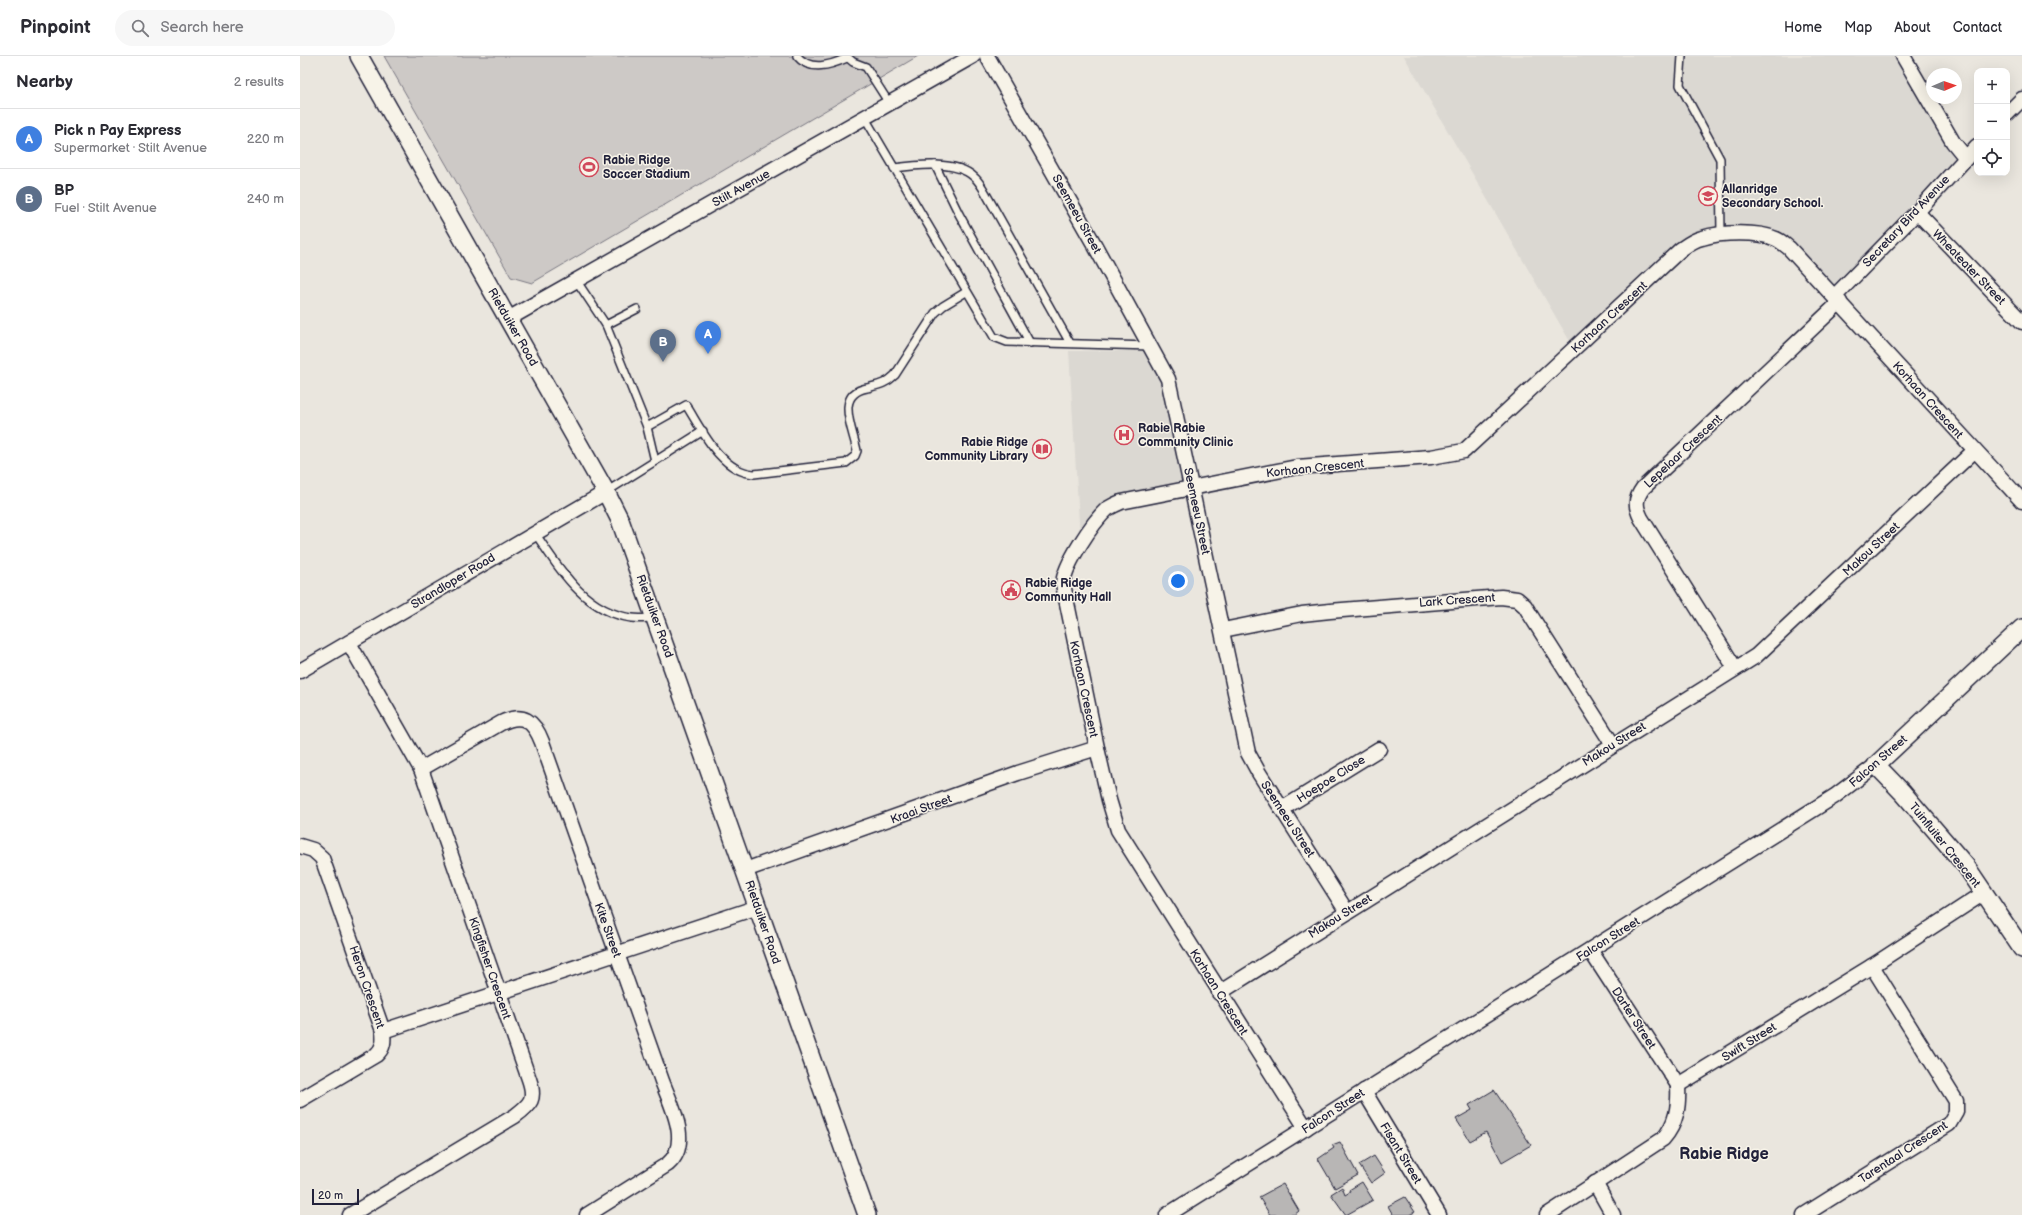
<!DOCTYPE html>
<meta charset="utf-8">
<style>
body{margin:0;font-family:"Balsamiq Sans",sans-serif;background:#f7f7f7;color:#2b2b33}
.controls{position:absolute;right:12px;top:12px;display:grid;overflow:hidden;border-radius:8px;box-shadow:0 4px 16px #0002}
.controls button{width:36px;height:36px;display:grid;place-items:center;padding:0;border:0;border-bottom:1px solid #e1e1e2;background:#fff;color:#2b2b33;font:20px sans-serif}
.compass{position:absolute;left:1626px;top:12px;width:36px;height:36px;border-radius:50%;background:#fff;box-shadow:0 4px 16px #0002;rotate:88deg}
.scale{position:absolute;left:12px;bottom:10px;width:47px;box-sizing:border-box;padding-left:4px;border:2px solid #22223b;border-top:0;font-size:11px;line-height:14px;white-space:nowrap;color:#22223b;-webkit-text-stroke:3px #f7f3e8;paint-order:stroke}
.you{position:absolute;left:878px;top:525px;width:14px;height:14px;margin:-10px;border:3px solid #fff;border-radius:50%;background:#1a73e8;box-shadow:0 0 0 6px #1a73e833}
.badge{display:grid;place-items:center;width:26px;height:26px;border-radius:50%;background:#0b8043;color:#fff;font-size:13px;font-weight:700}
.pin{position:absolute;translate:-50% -33px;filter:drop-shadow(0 1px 2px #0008)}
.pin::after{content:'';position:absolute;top:21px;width:14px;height:12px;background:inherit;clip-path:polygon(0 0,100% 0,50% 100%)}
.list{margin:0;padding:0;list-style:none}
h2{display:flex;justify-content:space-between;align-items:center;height:52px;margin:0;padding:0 16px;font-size:17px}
h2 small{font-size:13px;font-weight:400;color:#7c7c81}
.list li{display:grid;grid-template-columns:26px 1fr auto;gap:12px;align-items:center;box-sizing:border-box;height:60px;padding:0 16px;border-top:1px solid #e1e1e2}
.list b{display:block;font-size:15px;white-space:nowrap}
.list p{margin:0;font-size:13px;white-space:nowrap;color:#7c7c81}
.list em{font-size:13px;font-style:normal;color:#7c7c81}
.icon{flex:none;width:22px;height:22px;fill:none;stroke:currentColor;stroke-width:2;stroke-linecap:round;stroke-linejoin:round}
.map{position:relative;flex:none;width:1722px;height:1159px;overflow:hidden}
header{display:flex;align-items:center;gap:24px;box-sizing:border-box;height:56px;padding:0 20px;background:#fff;border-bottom:1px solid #e1e1e2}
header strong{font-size:19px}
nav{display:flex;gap:22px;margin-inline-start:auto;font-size:14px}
.search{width:280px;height:36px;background:#f7f7f7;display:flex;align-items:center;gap:10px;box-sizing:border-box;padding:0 14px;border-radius:22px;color:#7c7c81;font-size:15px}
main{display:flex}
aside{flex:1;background:#fff}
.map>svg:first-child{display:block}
.built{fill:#dbd8d2}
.green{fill:#cdc9c6;stroke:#787680}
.building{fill:#b8b6b5;stroke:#22223b}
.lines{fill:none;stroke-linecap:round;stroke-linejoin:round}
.service-casing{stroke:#22223b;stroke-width:10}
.minor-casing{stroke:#22223b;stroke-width:17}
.tertiary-casing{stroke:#22223b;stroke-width:20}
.service{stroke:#f7f3e8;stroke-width:7}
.minor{stroke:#f7f3e8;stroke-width:14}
.tertiary{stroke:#f7f3e8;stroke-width:17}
.labels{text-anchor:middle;stroke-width:3;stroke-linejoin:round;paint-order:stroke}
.poi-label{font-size:12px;font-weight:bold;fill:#22223b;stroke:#f7f3e8;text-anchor:start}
.street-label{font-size:12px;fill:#22223b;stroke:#f7f3e8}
.district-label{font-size:16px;font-weight:bold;fill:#22223b;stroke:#f7f3e8}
</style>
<header>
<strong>Pinpoint</strong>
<div class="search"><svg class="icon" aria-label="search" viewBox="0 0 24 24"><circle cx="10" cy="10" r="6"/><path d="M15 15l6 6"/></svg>Search here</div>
<nav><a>Home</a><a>Map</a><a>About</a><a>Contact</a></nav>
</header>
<main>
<aside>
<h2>Nearby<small>2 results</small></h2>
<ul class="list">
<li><span class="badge" style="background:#3f7fe0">A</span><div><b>Pick n Pay Express</b><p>Supermarket · Stilt Avenue</p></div><em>220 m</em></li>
<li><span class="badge" style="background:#5c6f8a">B</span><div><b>BP</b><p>Fuel · Stilt Avenue</p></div><em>240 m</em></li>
</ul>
</aside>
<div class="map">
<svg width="1722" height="1159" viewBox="0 0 1722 1159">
<rect width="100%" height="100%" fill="#eae6de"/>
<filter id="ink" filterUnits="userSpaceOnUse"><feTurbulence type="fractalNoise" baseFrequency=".025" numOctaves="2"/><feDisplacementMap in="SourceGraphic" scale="8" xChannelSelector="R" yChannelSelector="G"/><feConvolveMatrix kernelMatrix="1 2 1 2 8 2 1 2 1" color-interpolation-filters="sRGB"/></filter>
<g filter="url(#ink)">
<g class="built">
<path d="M1104,0H1607L1666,102L1535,240L1472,182L1391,186L1275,294Z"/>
<path d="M769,295H847L864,328L886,429L807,446L780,484Z"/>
</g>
<path class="green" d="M84,0H618L232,227L211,221Z"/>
<g class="building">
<path d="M1194,1034L1231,1089L1202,1106L1186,1076L1170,1085L1156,1063L1172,1054L1169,1049Z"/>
<path d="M1040,1086L1058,1119L1035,1132L1018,1103L1034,1092L1032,1089Z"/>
<path d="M1074,1100L1085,1117L1071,1127L1059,1109Z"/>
<path d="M1062,1126L1073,1144L1046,1159L1031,1138L1042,1131L1045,1139L1050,1136L1049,1134Z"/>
<path d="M983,1128L999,1155L994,1159H970L959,1141Z"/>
<path d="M1105,1141L1115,1156L1109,1159H1093L1088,1150Z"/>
</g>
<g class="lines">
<defs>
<g id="service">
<path d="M497,0C510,16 531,9 547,2"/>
<path d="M546,0L553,6L566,11L589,47"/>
<path d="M1382,0L1380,29L1420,103L1421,178"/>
<path d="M565,62L694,281L707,286L851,290"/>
<path d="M635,109L659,158L730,287"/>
<path d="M594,112C616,109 657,104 674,121C679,125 682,131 685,136L770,287"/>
<path d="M276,224L306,269L347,371L355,405"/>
<path d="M306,269L337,253"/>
<path d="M347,371L386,349C402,374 421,416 454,418L546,407L555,400L557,395C553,373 534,338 567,332C578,329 586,328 595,319L635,257L643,250L666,236"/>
<path d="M306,436L403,375"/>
<path d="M235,477C260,514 285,556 332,562C339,563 347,562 354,562"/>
</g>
<g id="minor">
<path d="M687,0L794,188L868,323L948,697L959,717L1047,856"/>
<path d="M1603,0L1653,86L1666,102"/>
<path d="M1707,58L1722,43"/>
<path d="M1617,156L1722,266"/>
<path d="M1535,240L1617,156L1677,90"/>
<path d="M208,263L673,0"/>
<path d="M923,574L1002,558L1030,555L1201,541L1217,543L1225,550L1231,560L1313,689"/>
<path d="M49,587L121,713L229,1023C236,1043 231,1048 215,1060L50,1159"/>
<path d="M1435,612L1341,462C1335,450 1335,443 1343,432L1540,246"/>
<path d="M0,615L306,436"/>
<path d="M121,713L201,667C223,656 234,665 242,686L362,1025C371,1049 392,1087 368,1108L287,1159"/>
<path d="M982,753L1079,693"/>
<path d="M0,790L13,794L22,802L83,975C84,985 84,992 76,999L0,1044"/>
<path d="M445,814L718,717L797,692"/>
<path d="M1290,894L1378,1029"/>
<path d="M919,937L1456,600L1674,395"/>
<path d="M83,975L458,851"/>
<path d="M1378,1029L1572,910L1684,837"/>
<path d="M1064,1035L1139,1159"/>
<path d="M1006,1072L818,774L809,744L797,692L763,528C764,509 793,466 807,453C812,450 816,448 821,446L997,411L1131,401L1164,395L1380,194C1387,189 1393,184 1402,182C1420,176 1459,175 1476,183C1481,185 1485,189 1489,192L1722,445"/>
<path d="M1295,1127L1313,1159"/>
<path d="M867,1159L1535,740L1576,709"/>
<path d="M1247,1159L1363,1083C1377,1067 1379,1050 1378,1029"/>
<path d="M1504,1159L1649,1068L1656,1056V1045L1572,910"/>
</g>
<g id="tertiary">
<path d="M59,0L306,436L320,464L567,1159"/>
<path d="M1722,572L1576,709L1603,737L1666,810L1722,893"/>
</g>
</defs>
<use href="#service" class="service-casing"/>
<use href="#minor" class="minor-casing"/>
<use href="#tertiary" class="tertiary-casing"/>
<use href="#service" class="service"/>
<use href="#minor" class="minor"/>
<use href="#tertiary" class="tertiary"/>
</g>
</g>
<defs>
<symbol id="stadium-ring" viewBox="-11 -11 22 22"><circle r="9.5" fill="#f7f3e8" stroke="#d1495b" stroke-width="1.5"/><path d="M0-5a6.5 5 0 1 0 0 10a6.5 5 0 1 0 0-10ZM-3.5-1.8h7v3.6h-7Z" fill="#d1495b"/></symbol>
<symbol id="school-ring" viewBox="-11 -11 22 22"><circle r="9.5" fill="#f7f3e8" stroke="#d1495b" stroke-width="1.5"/><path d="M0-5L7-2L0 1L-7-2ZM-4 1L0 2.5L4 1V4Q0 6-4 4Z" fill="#d1495b"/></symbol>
<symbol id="hospital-ring" viewBox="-11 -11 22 22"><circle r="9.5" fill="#f7f3e8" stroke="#d1495b" stroke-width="1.5"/><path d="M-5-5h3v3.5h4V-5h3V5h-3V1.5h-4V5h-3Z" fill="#d1495b"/></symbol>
<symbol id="library-ring" viewBox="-11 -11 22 22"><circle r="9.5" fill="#f7f3e8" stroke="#d1495b" stroke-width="1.5"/><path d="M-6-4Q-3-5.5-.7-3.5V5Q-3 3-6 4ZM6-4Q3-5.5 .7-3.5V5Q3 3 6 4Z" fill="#d1495b"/></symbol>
<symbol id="civic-ring" viewBox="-11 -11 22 22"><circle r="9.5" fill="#f7f3e8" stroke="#d1495b" stroke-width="1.5"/><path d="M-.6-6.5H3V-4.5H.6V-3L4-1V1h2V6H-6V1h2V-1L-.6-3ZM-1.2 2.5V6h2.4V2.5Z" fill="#d1495b"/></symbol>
</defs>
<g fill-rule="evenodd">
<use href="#stadium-ring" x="278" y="100" width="22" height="22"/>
<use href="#school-ring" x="1397" y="129" width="22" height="22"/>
<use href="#hospital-ring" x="813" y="368" width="22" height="22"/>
<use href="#library-ring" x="731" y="382" width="22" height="22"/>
<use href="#civic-ring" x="700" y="523" width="22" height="22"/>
</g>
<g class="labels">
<g class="poi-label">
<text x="303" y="108">Rabie Ridge<tspan x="303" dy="14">Soccer Stadium</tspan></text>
<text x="1422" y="137">Allanridge<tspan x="1422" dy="14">Secondary School.</tspan></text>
<text x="838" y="376">Rabie Rabie<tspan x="838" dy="14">Community Clinic</tspan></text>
<text x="728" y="390" text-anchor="end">Rabie Ridge<tspan x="728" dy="14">Community Library</tspan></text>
<text x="725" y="531">Rabie Ridge<tspan x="725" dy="14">Community Hall</tspan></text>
</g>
<g class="street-label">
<text transform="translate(441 132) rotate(-29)" y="4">Stilt Avenue</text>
<text transform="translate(777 158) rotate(61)" y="4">Seemeeu Street</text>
<text transform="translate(1606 165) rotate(-47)" y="4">Secretary Bird Avenue</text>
<text transform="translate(1669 211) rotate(46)" y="4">Wheateater Street</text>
<text transform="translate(1309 261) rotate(-43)" y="4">Korhaan Crescent</text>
<text transform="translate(213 271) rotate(60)" y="4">Rietduiker Road</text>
<text transform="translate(1628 344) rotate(48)" y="4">Korhaan Crescent</text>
<text transform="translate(1383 395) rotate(-43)" y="4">Lepelaar Crescent</text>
<text transform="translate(1015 412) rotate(-6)" y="4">Korhaan Crescent</text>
<text transform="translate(897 455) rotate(78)" y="4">Seemeeu Street</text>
<text transform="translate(1571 493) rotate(-43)" y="4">Makou Street</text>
<text transform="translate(153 525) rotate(-31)" y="4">Strandloper Road</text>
<text transform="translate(1157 544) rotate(-4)" y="4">Lark Crescent</text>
<text transform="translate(355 560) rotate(70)" y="4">Rietduiker Road</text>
<text transform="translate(784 633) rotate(78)" y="4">Korhaan Crescent</text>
<text transform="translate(1314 688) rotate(-32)" y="4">Makou Street</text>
<text transform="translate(1578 705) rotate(-41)" y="4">Falcon Street</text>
<text transform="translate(1031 723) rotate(-32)" y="4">Hoepoe Close</text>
<text transform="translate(621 753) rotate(-20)" y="4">Kraai Street</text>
<text transform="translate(988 763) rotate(57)" y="4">Seemeeu Street</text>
<text transform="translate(1645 789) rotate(51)" y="4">Tuinfluiter Crescent</text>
<text transform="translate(1040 860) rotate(-32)" y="4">Makou Street</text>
<text transform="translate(463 866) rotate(71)" y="4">Rietduiker Road</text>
<text transform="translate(308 874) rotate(70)" y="4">Kite Street</text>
<text transform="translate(1308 883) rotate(-32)" y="4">Falcon Street</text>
<text transform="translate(190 912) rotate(71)" y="4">Kingfisher Crescent</text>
<text transform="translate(67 931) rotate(71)" y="4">Heron Crescent</text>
<text transform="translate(919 936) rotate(58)" y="4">Korhaan Crescent</text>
<text transform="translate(1334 962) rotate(57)" y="4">Darter Street</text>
<text transform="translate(1449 986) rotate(-32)" y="4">Swift Street</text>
<text transform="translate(1033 1055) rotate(-33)" y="4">Falcon Street</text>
<text transform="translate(1603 1096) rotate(-33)" y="4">Tarentaal Crescent</text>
<text transform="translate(1101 1097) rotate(59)" y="4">Fisant Street</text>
</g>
<g class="district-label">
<text x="1424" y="1103">Rabie Ridge</text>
</g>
</g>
</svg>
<div class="controls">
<button>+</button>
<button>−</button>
<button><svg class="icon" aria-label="locate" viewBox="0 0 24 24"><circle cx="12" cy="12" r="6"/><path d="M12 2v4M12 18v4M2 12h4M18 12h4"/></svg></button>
</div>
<svg class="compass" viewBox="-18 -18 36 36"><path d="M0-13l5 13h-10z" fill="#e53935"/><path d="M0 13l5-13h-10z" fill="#7c7c81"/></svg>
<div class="scale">20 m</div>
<div class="you"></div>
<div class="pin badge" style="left:408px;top:298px;background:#3f7fe0">A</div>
<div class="pin badge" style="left:363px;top:306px;background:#5c6f8a">B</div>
</div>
</main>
